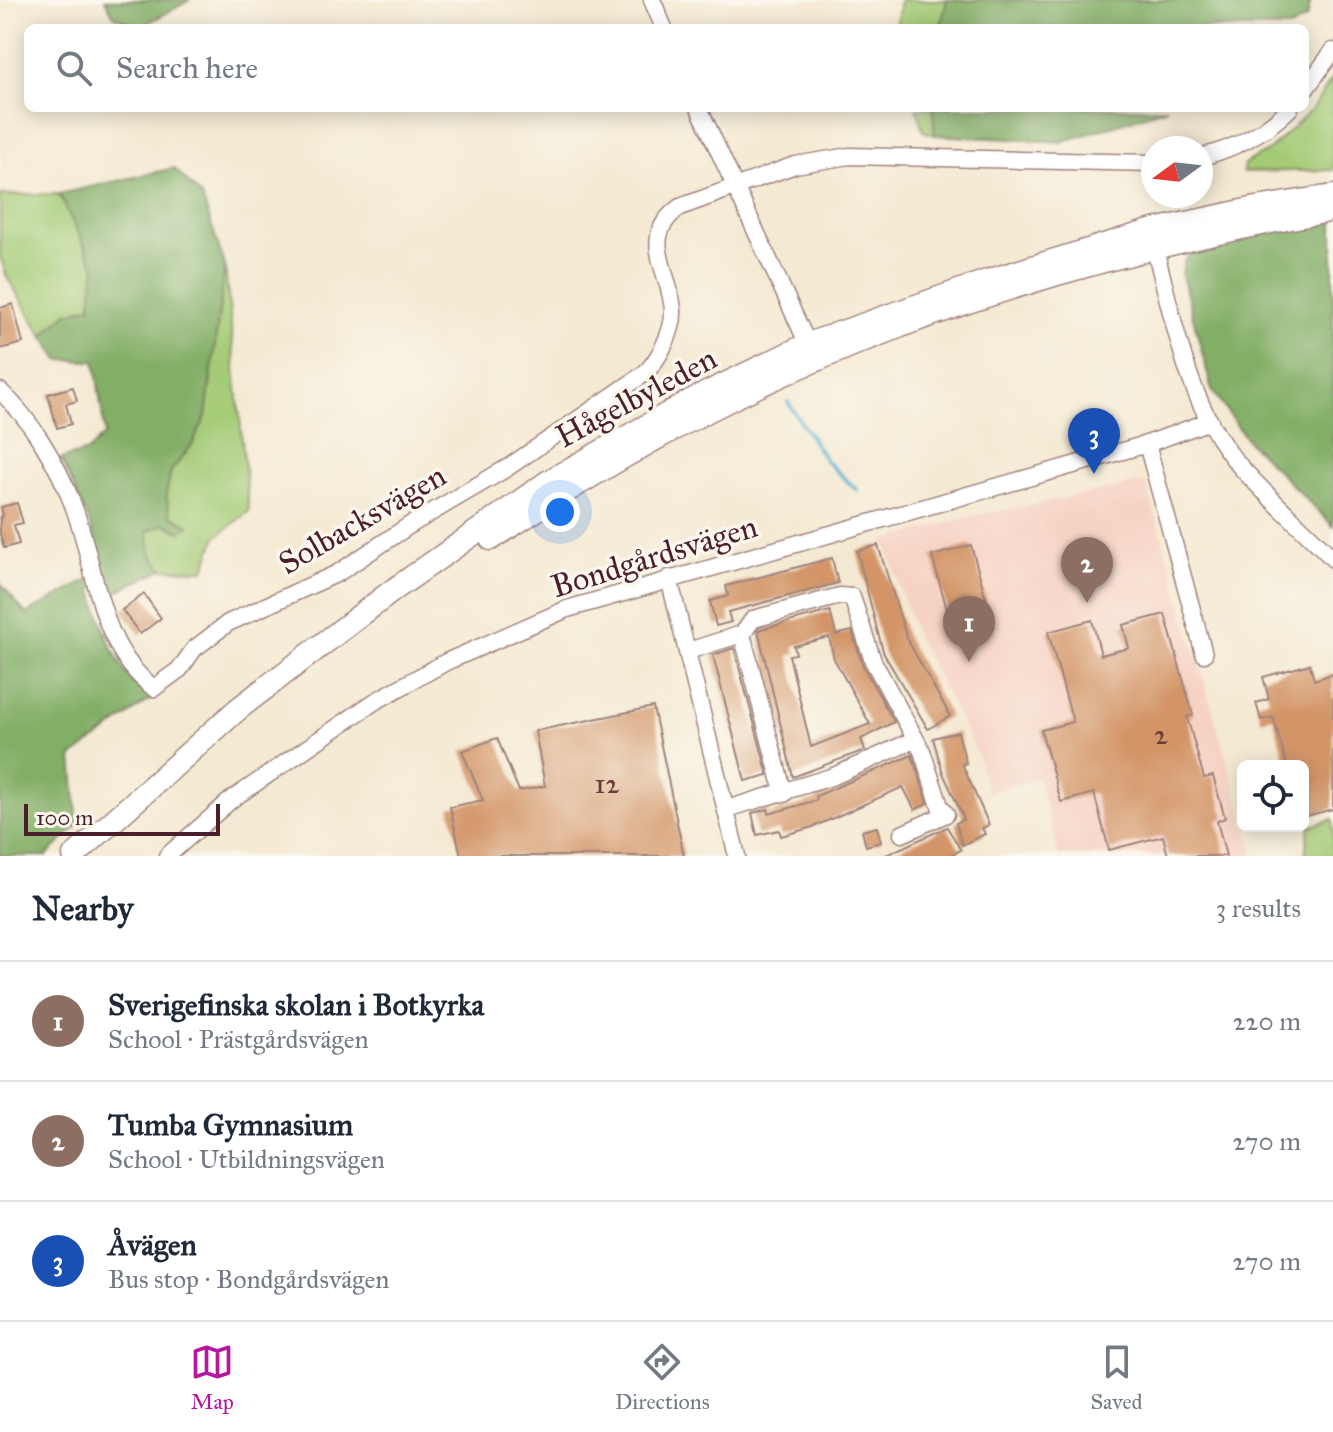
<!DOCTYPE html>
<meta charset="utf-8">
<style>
body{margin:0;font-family:"IM FELL Great Primer",serif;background:#f2f2f3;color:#1f2937}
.controls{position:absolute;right:24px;bottom:24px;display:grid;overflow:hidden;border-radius:12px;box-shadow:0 4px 20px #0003}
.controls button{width:72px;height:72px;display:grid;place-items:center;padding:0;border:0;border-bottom:2px solid #e0e1e3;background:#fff;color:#1f2937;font:40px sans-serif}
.compass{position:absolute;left:1141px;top:136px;width:72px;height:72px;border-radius:50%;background:#fff;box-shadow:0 4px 20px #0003;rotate:255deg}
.scale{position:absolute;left:24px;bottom:20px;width:196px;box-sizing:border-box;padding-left:8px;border:4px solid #4a1f2b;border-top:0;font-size:22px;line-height:28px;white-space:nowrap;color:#4a1f2b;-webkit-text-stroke:6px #fbf7ec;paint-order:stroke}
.you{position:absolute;left:560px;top:512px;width:28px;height:28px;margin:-20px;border:6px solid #fff;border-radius:50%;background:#1a73e8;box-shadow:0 0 0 12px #1a73e833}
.badge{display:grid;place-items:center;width:52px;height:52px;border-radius:50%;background:#b5179e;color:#fff;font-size:26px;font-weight:700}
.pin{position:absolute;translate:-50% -66px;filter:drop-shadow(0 2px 4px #0008)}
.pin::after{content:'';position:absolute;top:42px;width:28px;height:24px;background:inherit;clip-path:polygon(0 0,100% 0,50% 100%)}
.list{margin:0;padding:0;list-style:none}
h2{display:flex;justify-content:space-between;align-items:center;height:104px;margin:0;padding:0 32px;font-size:34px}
h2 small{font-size:26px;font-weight:400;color:#747a83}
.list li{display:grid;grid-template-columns:52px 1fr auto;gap:24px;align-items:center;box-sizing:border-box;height:120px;padding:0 32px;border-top:2px solid #e0e1e3}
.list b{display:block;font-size:30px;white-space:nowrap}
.list p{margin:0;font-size:26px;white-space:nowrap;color:#747a83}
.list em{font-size:26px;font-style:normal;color:#747a83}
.icon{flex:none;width:44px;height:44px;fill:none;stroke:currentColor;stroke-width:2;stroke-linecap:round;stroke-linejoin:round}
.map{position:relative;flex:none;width:1333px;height:856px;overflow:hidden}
.search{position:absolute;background:#fff;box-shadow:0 4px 20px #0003;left:24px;right:24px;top:24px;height:88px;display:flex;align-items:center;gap:20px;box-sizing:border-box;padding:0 28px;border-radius:12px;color:#747a83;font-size:30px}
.sheet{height:464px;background:#fff}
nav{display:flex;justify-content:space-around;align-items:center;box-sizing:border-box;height:112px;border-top:2px solid #e0e1e3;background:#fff;font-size:22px;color:#747a83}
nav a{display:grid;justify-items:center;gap:4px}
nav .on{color:#b5179e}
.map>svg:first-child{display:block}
.built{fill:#f6d2c3}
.green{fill:#a3ca75;stroke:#767450;stroke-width:2}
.forest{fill:#82ae66;stroke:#666648;stroke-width:2}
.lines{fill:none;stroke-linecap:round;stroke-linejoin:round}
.stream{stroke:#4dabcc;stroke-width:4}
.building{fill:#d39567;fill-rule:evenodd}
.minor-casing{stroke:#9f847e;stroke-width:19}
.secondary-casing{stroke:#9f847e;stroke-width:25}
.minor{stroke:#fff;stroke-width:16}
.secondary{stroke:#fff;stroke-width:22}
.labels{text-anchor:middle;stroke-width:7;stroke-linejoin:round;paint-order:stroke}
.number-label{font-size:28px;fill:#6c3c3a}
.street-label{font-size:32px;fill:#4a1f2b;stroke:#fbf7ec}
</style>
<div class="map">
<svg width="1333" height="856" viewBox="0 0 1333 856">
<rect width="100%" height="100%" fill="#fbf7ec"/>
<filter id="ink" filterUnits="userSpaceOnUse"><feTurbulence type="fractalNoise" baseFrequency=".0125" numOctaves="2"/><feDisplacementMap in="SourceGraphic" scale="16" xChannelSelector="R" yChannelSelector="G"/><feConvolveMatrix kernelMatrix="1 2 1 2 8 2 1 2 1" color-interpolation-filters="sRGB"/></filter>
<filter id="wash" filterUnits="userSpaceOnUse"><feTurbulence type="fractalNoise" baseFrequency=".006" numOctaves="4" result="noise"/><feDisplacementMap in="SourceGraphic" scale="32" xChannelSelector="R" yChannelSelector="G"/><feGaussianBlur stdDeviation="1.8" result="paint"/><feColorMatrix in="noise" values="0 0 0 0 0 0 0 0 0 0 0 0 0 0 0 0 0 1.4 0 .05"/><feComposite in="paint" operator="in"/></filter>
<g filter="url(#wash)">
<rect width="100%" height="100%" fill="#f4e9d2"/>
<path class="built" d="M1146,482L1243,815V826H1246L1255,856H1059L1039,777L987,793L977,753L915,634L885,540L969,517Z"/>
<g class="green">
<path d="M900,0H947L940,28H896Z"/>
<path d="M1333,77V170L1243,172L1244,164L1269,150L1313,108Z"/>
<path d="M917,108H933L935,135L923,131Z"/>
<path d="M59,194L95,267L91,306L66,314L43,336L7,277L0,256V195Z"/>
<path d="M225,265L249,511L216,537L204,570L163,569L152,555L147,532L164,524L181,532L188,525L170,515L166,494L171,471L192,445L206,416Z"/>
<path d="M1333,819V856H1305L1309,827Z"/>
</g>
<g class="forest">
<path d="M105,0H190L139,28L114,16Z"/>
<path d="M947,0H1311L1307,18L1290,28H940Z"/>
<path d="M933,108H1167L1062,142L935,135Z"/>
<path d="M174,168L202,197L225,265L206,416L192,445L171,471L166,494L170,515L189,525L181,532L164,524L147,531L152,555L163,569L110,595L89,521L61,459L88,451L105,434L95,361L59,360L43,336L66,314L91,306L95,267L59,194Z"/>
<path d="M1333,217V526L1248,441L1212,390L1182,275L1184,262L1195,248Z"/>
<path d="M90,579C100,620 115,674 152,698L72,757L78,825L46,856H0V583L26,614Z"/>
</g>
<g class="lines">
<path class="stream" d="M788,402L826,461L857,490"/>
</g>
<g id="blocks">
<g class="building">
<path d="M13,304L23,343L0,349V308Z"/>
<path d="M73,387L77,401L66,404L71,424L57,428L48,394Z"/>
<path d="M17,503L23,523L14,525L19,544L4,548L0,534V517L3,516L1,507Z"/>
<path d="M878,545L907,639L950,716L928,729L884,654L878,633L857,551Z"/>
<path d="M971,545L994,627L955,638L932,556Z"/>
<path d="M832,558L838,583L728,612L731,622L716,626L710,601L728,596L726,586Z"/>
<path d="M144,594L161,618L140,634L122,610Z"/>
<path d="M830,611L836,635L852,631L863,666L894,722L861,739L865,750L793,777L758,630ZM829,637L834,659L870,724L811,747L789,655L796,654L794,646Z"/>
<path d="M1165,614L1193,715L1187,717L1204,778L1213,776L1225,818L1217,821L1226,856H1168L1163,836L1109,850L1094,793L1061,802L1041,730L1073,722L1048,632L1092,620L1101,655L1129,648L1123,625Z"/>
<path d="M734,648L768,775L745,781L713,655Z"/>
<path d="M1310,664L1314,680L1333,674V809L1303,817V766H1287L1273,717L1261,720L1256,703L1269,699L1263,677Z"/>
<path d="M653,707L684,856H461L450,807L483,800L462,751L497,738L519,791L545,786L535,731Z"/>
<path d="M958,732L966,763L962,764L989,825L982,828L985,834L962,845L956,823L964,819L943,773L933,738Z"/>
<path d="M912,755L928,803L915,810L903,787L813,827L781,836L779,830L757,835L752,813L768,809L769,814L817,800L816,796Z"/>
<path d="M877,827L881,842L866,846L862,831Z"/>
<path d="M947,827L961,850L948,856H884Z"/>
</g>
</g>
</g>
<g filter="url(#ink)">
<use href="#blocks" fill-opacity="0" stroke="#9f847e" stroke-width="2"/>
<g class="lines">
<defs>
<g id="minor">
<path d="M652,0L664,28"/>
<path d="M1305,90L1333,51"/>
<path d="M699,108L811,351"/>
<path d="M1201,157C1234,149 1266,132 1290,108"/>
<path d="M1152,238C1173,313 1185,402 1238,464C1267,497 1302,527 1333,559"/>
<path d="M0,391C32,420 58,465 73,505C96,564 98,648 154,688L180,669L194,649L228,623L338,573L410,525L507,468L644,374C658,361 674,331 673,311C671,271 637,238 680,207L795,165L849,156L1153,163"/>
<path d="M1147,444L1204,654"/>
<path d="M669,578L737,856"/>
<path d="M742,634L784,794"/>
<path d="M688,651L742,634L753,619L840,596L852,597L873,661L922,751L940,806L946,814L902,834"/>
<path d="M727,809L834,776L914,740"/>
<path d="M167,856L231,800L374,702L446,662L567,609L1147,444L1210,421"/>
</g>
<g id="secondary">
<path d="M491,539C594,472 700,409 814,361C976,291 1151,243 1324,212"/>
<path d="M74,856L238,709L392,591L549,481L690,401L808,344L987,281L1150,231L1256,208L1333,196"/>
</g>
</defs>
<use href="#minor" class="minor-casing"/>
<use href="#secondary" class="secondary-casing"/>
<use href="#minor" class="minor"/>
<use href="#secondary" class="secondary"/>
</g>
</g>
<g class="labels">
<g class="number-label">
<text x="1161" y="744">2</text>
<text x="607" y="793">12</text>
</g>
<g class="street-label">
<text transform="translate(636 397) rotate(-28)" y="11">Hågelbyleden</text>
<text transform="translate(362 519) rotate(-30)" y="11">Solbacksvägen</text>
<text transform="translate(654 556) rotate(-17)" y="11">Bondgårdsvägen</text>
</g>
</g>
</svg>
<div class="controls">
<button><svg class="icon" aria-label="locate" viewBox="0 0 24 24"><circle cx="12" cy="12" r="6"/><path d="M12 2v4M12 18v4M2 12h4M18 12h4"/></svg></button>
</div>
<svg class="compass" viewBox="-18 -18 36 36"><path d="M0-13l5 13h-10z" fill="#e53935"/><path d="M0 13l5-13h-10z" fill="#747a83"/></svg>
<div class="scale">100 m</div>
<div class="you"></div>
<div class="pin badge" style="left:969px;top:662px;background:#8d6e63">1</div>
<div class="pin badge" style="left:1087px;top:603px;background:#8d6e63">2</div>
<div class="pin badge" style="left:1094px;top:474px;background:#1a4fb4">3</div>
<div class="search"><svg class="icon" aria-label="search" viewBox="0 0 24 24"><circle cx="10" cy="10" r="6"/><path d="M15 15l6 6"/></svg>Search here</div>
</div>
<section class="sheet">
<h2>Nearby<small>3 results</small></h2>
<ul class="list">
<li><span class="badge" style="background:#8d6e63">1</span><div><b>Sverigefinska skolan i Botkyrka</b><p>School · Prästgårdsvägen</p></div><em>220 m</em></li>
<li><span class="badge" style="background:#8d6e63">2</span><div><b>Tumba Gymnasium</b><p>School · Utbildningsvägen</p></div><em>270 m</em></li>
<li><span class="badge" style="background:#1a4fb4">3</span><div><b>Åvägen</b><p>Bus stop · Bondgårdsvägen</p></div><em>270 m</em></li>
</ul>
</section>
<nav>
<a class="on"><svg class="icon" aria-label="map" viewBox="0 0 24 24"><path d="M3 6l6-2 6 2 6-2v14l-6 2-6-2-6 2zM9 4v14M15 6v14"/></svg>Map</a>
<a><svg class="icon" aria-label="directions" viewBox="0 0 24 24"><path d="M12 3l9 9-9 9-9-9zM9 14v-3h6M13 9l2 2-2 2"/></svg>Directions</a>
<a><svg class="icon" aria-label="saved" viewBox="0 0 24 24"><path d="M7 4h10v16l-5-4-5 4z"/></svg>Saved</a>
</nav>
